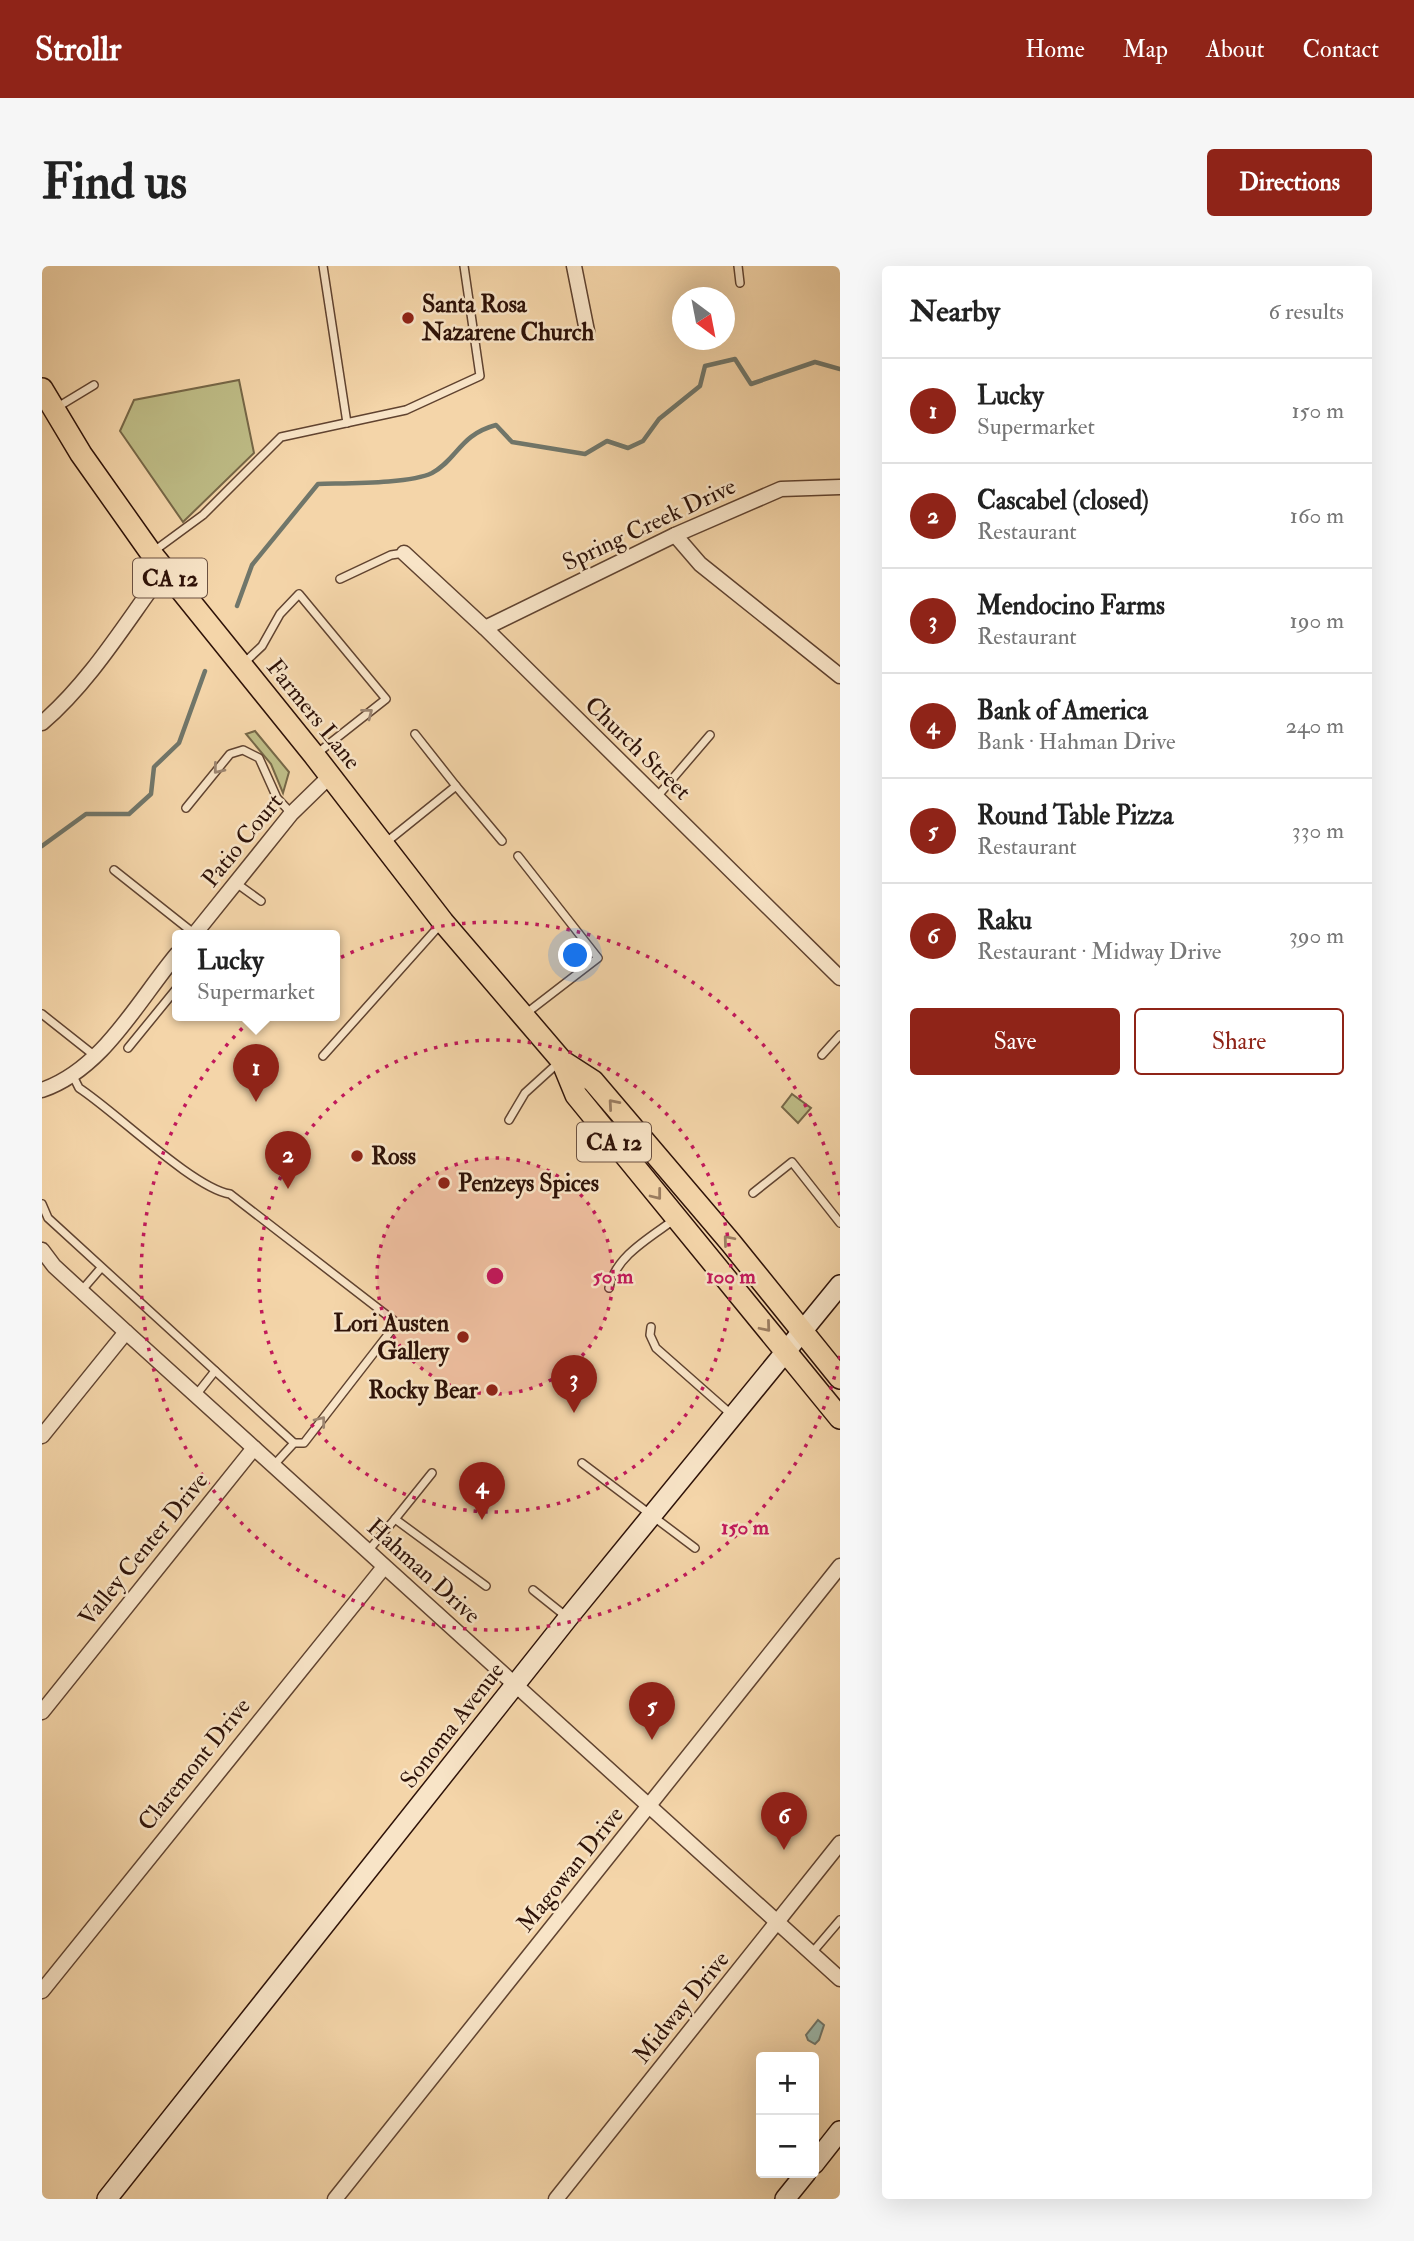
<!DOCTYPE html>
<meta charset="utf-8">
<style>
body{margin:0;font-family:"IM FELL Double Pica",serif;background:#f6f6f6;color:#222}
.controls{position:absolute;right:21px;bottom:21px;display:grid;overflow:hidden;border-radius:7px;box-shadow:0 7px 28px #0002}
.controls button{width:63px;height:63px;display:grid;place-items:center;padding:0;border:0;border-bottom:2px solid #e0e0e0;background:#fff;color:#222;font:35px sans-serif}
.compass{position:absolute;left:630px;top:21px;width:63px;height:63px;border-radius:50%;background:#fff;box-shadow:0 7px 28px #0002;rotate:148deg}
.you{position:absolute;left:534px;top:690px;width:24px;height:24px;margin:-18px;border:5px solid #fff;border-radius:50%;background:#1a73e8;box-shadow:0 0 0 10px #1a73e833}
.badge{display:grid;place-items:center;width:46px;height:46px;border-radius:50%;background:#8f2418;color:#fff;font-size:23px;font-weight:700}
.pin{position:absolute;translate:-50% -58px;filter:drop-shadow(0 2px 4px #0008)}
.pin::after{content:'';position:absolute;top:37px;width:24px;height:21px;background:inherit;clip-path:polygon(0 0,100% 0,50% 100%)}
.popup{position:absolute;left:130px;top:664px;width:168px;height:91px;box-sizing:border-box;display:grid;place-content:center;border-radius:7px;background:#fff;filter:drop-shadow(0 2px 5px #0005);font-size:23px;white-space:nowrap;color:#767676}
.popup b{font-size:26px;color:#222}
.popup::after{content:'';position:absolute;left:50%;top:100%;margin-left:-14px;border:14px solid transparent;border-top-color:#fff}
.list{margin:0;padding:0;list-style:none}
h2{display:flex;justify-content:space-between;align-items:center;height:91px;margin:0;padding:0 28px;font-size:30px}
h2 small{font-size:23px;font-weight:400;color:#767676}
.list li{display:grid;grid-template-columns:46px 1fr auto;gap:21px;align-items:center;box-sizing:border-box;height:105px;padding:0 28px;border-top:2px solid #e0e0e0}
.list b{display:block;font-size:26px;white-space:nowrap}
.list p{margin:0;font-size:23px;white-space:nowrap;color:#767676}
.list em{font-size:23px;font-style:normal;color:#767676}
.actions{display:flex;gap:14px;padding:21px 28px}
.actions a{flex:1;padding:16px 0;border:2px solid #8f2418;border-radius:7px;text-align:center;font-size:24px;color:#8f2418}
.actions .main{background:#8f2418;color:#fff}
.map{position:relative;flex:none;width:798px;height:1933px;overflow:hidden;border-radius:7px}
header{display:flex;align-items:center;gap:42px;box-sizing:border-box;height:98px;padding:0 35px;background:#8f2418;color:#fff}
header strong{font-size:33px}
nav{display:flex;gap:38px;margin-inline-start:auto;font-size:24px}
.intro{display:flex;align-items:center;justify-content:space-between;box-sizing:border-box;height:168px;padding:0 42px}
h1{margin:0;font-size:49px}
.button{padding:18px 32px;border-radius:7px;background:#8f2418;color:#fff;font-size:24px;font-weight:700}
main{display:flex;gap:42px;padding:0 42px}
aside{flex:1;background:#fff;border-radius:7px;box-shadow:0 7px 28px #0002}
.map>svg:first-child{display:block}
.green{fill:#bebc86;stroke:#766747;stroke-width:2}
.water{fill:#9cb8ab;stroke:#70766a;stroke-width:2}
.lines{fill:none;stroke-linecap:round;stroke-linejoin:round}
.stream{stroke:#70766a;stroke-width:4.5}
.lane-casing{stroke:#604330;stroke-width:10}
.street-casing{stroke:#604330;stroke-width:17}
.secondary-casing{stroke:#2e1208;stroke-width:22}
.primary-casing{stroke:#2e1208;stroke-width:24}
.lane{stroke:#f8e4c7;stroke-width:7}
.street{stroke:#f8e4c7;stroke-width:14}
.secondary{stroke:#f8e4c7;stroke-width:19}
.primary{stroke:#f4d5a9;stroke-width:21}
.oneway{stroke:#9d8671}
.oneway2{stroke:#9b7d61}
.ring{fill:none;stroke:#c2185b;stroke-width:3.5;stroke-dasharray:3.5 7}
.poi-dot{fill:#8f2418;stroke:#f8e4c7;stroke-width:2.5}
.labels{text-anchor:middle;stroke-width:5;stroke-linejoin:round;paint-order:stroke}
.shield{fill:#f8e4c7;stroke:#6b5141;stroke-width:2}
.shield-label{font-size:23px;font-weight:bold;fill:#2e1208}
.poi-label{font-size:24px;font-weight:bold;fill:#2e1208;stroke:#f8e4c7;text-anchor:start}
.street-label{font-size:24px;fill:#2e1208;stroke:#f8e4c7}
.centre{fill:#c2185b;stroke:#f8e4c7;stroke-width:3.5}
.ring-label{font-size:21px;text-anchor:middle;font-weight:bold;fill:#c2185b;stroke:#f8e4c7;stroke-width:5;stroke-linejoin:round;paint-order:stroke}
</style>
<header>
<strong>Strollr</strong>
<nav><a>Home</a><a>Map</a><a>About</a><a>Contact</a></nav>
</header>
<div class="intro"><h1>Find us</h1><a class="button">Directions</a></div>
<main>
<div class="map">
<svg width="798" height="1933" viewBox="0 0 798 1933">
<rect width="100%" height="100%" fill="#f4d5a9"/>
<filter id="stains"><feTurbulence type="fractalNoise" baseFrequency=".00286" numOctaves="4"/><feColorMatrix values="0 0 0 0 .2 0 0 0 0 .09 0 0 0 0 .02 0 0 0 .5 -.17"/></filter>
<radialGradient id="worn" r=".72"><stop offset=".6" stop-color="#630" stop-opacity="0"/><stop offset="1" stop-color="#630" stop-opacity=".3"/></radialGradient>
<g class="green">
<path d="M197,114L212,187L141,256L78,165L92,134Z"/>
<path d="M213,465L247,506L241,527L229,498L204,468Z"/>
<path d="M750,828L769,842L756,857L740,841Z"/>
</g>
<path class="water" d="M776,1754L782,1759L777,1774L773,1778L766,1774L764,1769Z"/>
<g class="lines">
<g class="stream">
<path d="M195,340L210,299L276,218C303,217 368,218 390,207C416,193 417,169 454,159L470,176L543,188L565,175L586,182L601,175L617,153L658,120L663,100L693,93L709,118L773,96L798,103"/>
<path d="M0,580L44,548H87L109,528L112,501L137,477L163,405"/>
</g>
<defs>
<g id="lane">
<path d="M281,0L305,157"/>
<path d="M696,0L698,17"/>
<path d="M14,142L52,119"/>
<path d="M112,285L161,249L239,171L364,144L438,110L422,0"/>
<path d="M298,313L349,289L362,287"/>
<path d="M202,397L220,380L238,348L257,328L344,433L273,489"/>
<path d="M373,468L414,520"/>
<path d="M614,532L668,469"/>
<path d="M144,542L188,488L201,484L217,492L235,532L249,547"/>
<path d="M342,578L414,520L460,575"/>
<path d="M476,590L556,692L482,749"/>
<path d="M72,604L154,669"/>
<path d="M194,617L219,635"/>
<path d="M0,748L53,790"/>
<path d="M86,782L135,722"/>
<path d="M780,789L798,769"/>
<path d="M281,790L398,659"/>
<path d="M31,810L37,822C74,846 151,922 188,928L355,1057L262,1177H252L231,1200"/>
<path d="M467,854L483,827L516,797"/>
<path d="M711,927L750,896L798,957"/>
<path d="M0,938L6,952L252,1177"/>
<path d="M567,1022C573,990 609,971 633,953"/>
<path d="M40,1024L59,1002"/>
<path d="M609,1061L608,1069L614,1082L690,1149"/>
<path d="M154,1129L173,1105"/>
<path d="M540,1197L653,1282"/>
<path d="M353,1253L390,1207"/>
<path d="M326,1285L353,1253L444,1320"/>
<path d="M491,1324L526,1352"/>
<path d="M769,1688L798,1654"/>
</g>
<g id="street">
<path d="M532,0L545,65"/>
<path d="M633,269L658,298L798,410"/>
<path d="M362,287L443,362L798,712"/>
<path d="M443,362L633,269L739,223L798,221"/>
<path d="M0,457C49,415 84,356 122,305"/>
<path d="M151,670L249,548L288,510"/>
<path d="M0,824C61,803 95,736 135,688"/>
<path d="M0,984L12,1000L84,1066L798,1713"/>
<path d="M0,1170L84,1066"/>
<path d="M0,1446L212,1182"/>
<path d="M0,1725L342,1301"/>
<path d="M293,1933L798,1300"/>
<path d="M514,1933L798,1577"/>
</g>
<g id="secondary">
<path d="M772,1898L798,1865"/>
<path d="M65,1933L526,1352L798,1019"/>
<path d="M743,1933L764,1907"/>
</g>
<g id="primary">
<path d="M0,123L39,188L109,287L272,489L401,656L520,795L551,815L689,977L798,1112"/>
<path d="M520,795L534,829L798,1152"/>
</g>
</defs>
<use href="#lane" class="lane-casing"/>
<use href="#street" class="street-casing"/>
<use href="#secondary" class="secondary-casing"/>
<use href="#primary" class="primary-casing"/>
<use href="#lane" class="lane"/>
<use href="#street" class="street"/>
<use href="#secondary" class="secondary"/>
<use href="#primary" class="primary"/>
</g>
<defs><path id="oneway-chevron" d="M-2-3.5L2.5 0L-2 3.5" fill="none" stroke-width="1.6" stroke-linecap="round" stroke-linejoin="round" transform="scale(1.75)"/></defs>
<g class="oneway">
<use href="#oneway-chevron" transform="translate(326 447) rotate(-38)"/>
<use href="#oneway-chevron" transform="translate(176 503) rotate(129)"/>
<use href="#oneway-chevron" transform="translate(279 1155) rotate(-52)"/>
</g>
<g class="oneway2">
<use href="#oneway-chevron" transform="translate(571 838) rotate(-131)"/>
<use href="#oneway-chevron" transform="translate(615 929) rotate(52)"/>
<use href="#oneway-chevron" transform="translate(686 974) rotate(-130)"/>
<use href="#oneway-chevron" transform="translate(724 1061) rotate(50)"/>
</g>
<circle cx="453" cy="1010" r="118" fill="#c2185b" fill-opacity=".12"/>
<g class="ring">
<circle cx="453" cy="1010" r="118"/>
<circle cx="453" cy="1010" r="236"/>
<path d="M798 1090A354 354 0 1 1 798 930"/>
</g>
<g class="poi-dot">
<circle cx="366" cy="52" r="7"/>
<circle cx="315" cy="890" r="7"/>
<circle cx="402" cy="917" r="7"/>
<circle cx="421" cy="1071" r="7"/>
<circle cx="450" cy="1124" r="7"/>
</g>
<g class="labels">
<g class="shield">
<rect x="91" y="292.5" width="74" height="39" rx="5"/>
<rect x="535" y="856.5" width="74" height="39" rx="5"/>
</g>
<g class="shield-label">
<text x="128" y="320">CA 12</text>
<text x="572" y="884">CA 12</text>
</g>
<g class="poi-label">
<text x="380" y="46">Santa Rosa<tspan x="380" dy="28">Nazarene Church</tspan></text>
<text x="329" y="898">Ross</text>
<text x="416" y="925">Penzeys Spices</text>
<text x="407" y="1065" text-anchor="end">Lori Austen<tspan x="407" dy="28">Gallery</tspan></text>
<text x="436" y="1132" text-anchor="end">Rocky Bear</text>
</g>
<g class="street-label">
<text transform="translate(607 258) rotate(-25)" y="8">Spring Creek Drive</text>
<text transform="translate(272 448) rotate(51)" y="8">Farmers Lane</text>
<text transform="translate(596 482) rotate(44)" y="8">Church Street</text>
<text transform="translate(200 574) rotate(-51)" y="8">Patio Court</text>
<text transform="translate(101 1283) rotate(-51)" y="8">Valley Center Drive</text>
<text transform="translate(382 1305) rotate(42)" y="8">Hahman Drive</text>
<text transform="translate(410 1459) rotate(-52)" y="8">Sonoma Avenue</text>
<text transform="translate(152 1498) rotate(-51)" y="8">Claremont Drive</text>
<text transform="translate(528 1603) rotate(-51)" y="8">Magowan Drive</text>
<text transform="translate(639 1741) rotate(-51)" y="8">Midway Drive</text>
</g>
</g>
<circle cx="453" cy="1010" r="10" class="centre"/>
<g class="ring-label">
<text x="571" y="1017">50 m</text>
<text x="689" y="1017">100 m</text>
<text x="703" y="1268">150 m</text>
</g>
<rect width="100%" height="100%" filter="url(#stains)"/>
<rect width="100%" height="100%" fill="url(#worn)"/>
</svg>
<div class="controls">
<button>+</button>
<button>−</button>
</div>
<svg class="compass" viewBox="-18 -18 36 36"><path d="M0-13l5 13h-10z" fill="#e53935"/><path d="M0 13l5-13h-10z" fill="#767676"/></svg>
<div class="you"></div>
<div class="pin badge" style="left:214px;top:836px">1</div>
<div class="popup"><b>Lucky</b>Supermarket</div>
<div class="pin badge" style="left:246px;top:923px">2</div>
<div class="pin badge" style="left:532px;top:1147px">3</div>
<div class="pin badge" style="left:440px;top:1254px">4</div>
<div class="pin badge" style="left:610px;top:1474px">5</div>
<div class="pin badge" style="left:742px;top:1584px">6</div>
</div>
<aside>
<h2>Nearby<small>6 results</small></h2>
<ul class="list">
<li><span class="badge">1</span><div><b>Lucky</b><p>Supermarket</p></div><em>150 m</em></li>
<li><span class="badge">2</span><div><b>Cascabel (closed)</b><p>Restaurant</p></div><em>160 m</em></li>
<li><span class="badge">3</span><div><b>Mendocino Farms</b><p>Restaurant</p></div><em>190 m</em></li>
<li><span class="badge">4</span><div><b>Bank of America</b><p>Bank · Hahman Drive</p></div><em>240 m</em></li>
<li><span class="badge">5</span><div><b>Round Table Pizza</b><p>Restaurant</p></div><em>330 m</em></li>
<li><span class="badge">6</span><div><b>Raku</b><p>Restaurant · Midway Drive</p></div><em>390 m</em></li>
</ul>
<div class="actions"><a class="main">Save</a><a>Share</a></div>
</aside>
</main>
